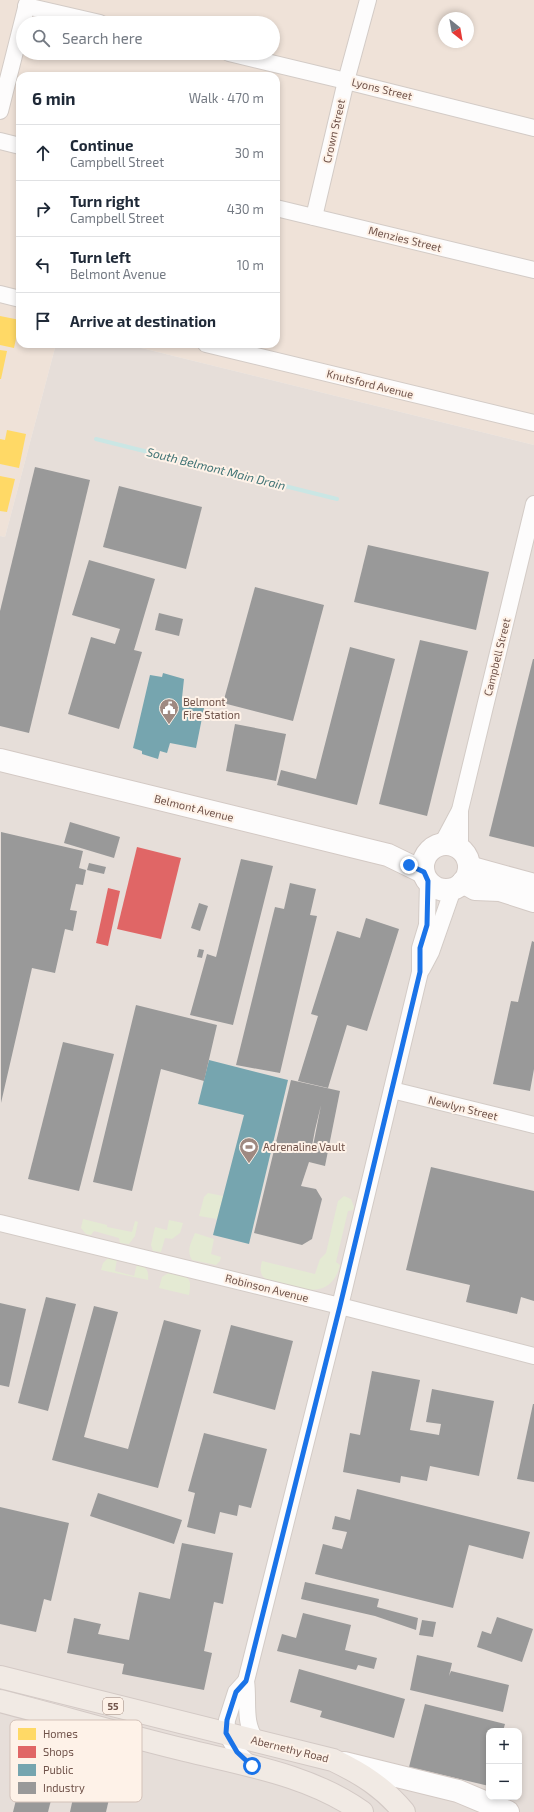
<!DOCTYPE html>
<meta charset="utf-8">
<style>
body{margin:0;font-family:"Exo 2",sans-serif;background:#f6f6f7;color:#1f2937}
.controls{position:absolute;right:12px;bottom:12px;display:grid;overflow:hidden;border-radius:8px;box-shadow:0 2px 6px #0003}
.controls button{width:36px;height:36px;display:grid;place-items:center;padding:0;border:0;border-bottom:1px solid #e0e1e3;background:#fff;color:#1f2937;font:20px sans-serif}
.compass{position:absolute;left:438px;top:12px;width:36px;height:36px;border-radius:50%;background:#fff;box-shadow:0 2px 6px #0003;rotate:149deg}
.stop{position:absolute;width:12px;height:12px;margin:-9px;border:3px solid #1a73e8;border-radius:50%;background:#fff}
.stop.end{background:#1a73e8;border-color:#fff;box-shadow:0 1px 4px #0008}
.list{margin:0;padding:0;list-style:none}
h2{display:flex;justify-content:space-between;align-items:center;height:52px;margin:0;padding:0 16px;font-size:17px}
h2 small{font-size:13px;font-weight:400;color:#747a83}
.list li{display:grid;grid-template-columns:26px 1fr auto;gap:12px;align-items:center;box-sizing:border-box;height:56px;padding:0 16px;border-top:1px solid #e0e1e3}
.list b{display:block;font-size:15px;white-space:nowrap}
.list p{margin:0;font-size:13px;white-space:nowrap;color:#747a83}
.list em{font-size:13px;font-style:normal;color:#747a83}
.icon{flex:none;width:22px;height:22px;fill:none;stroke:currentColor;stroke-width:2;stroke-linecap:round;stroke-linejoin:round}
.map{position:relative;flex:none;width:534px;height:1812px;overflow:hidden}
.search{position:absolute;background:#fff;box-shadow:0 2px 6px #0003;left:16px;top:16px;width:264px;height:44px;display:flex;align-items:center;gap:10px;box-sizing:border-box;padding:0 14px;border-radius:22px;color:#747a83;font-size:15px}
.panel{position:absolute;background:#fff;box-shadow:0 2px 6px #0003;left:16px;top:72px;width:264px;height:276px;border-radius:12px}
.map>svg:first-child{display:block}
.residential{fill:#efe2d8;fill-rule:evenodd}
.industrial{fill:#e6ded9;fill-rule:evenodd}
.green{fill:#e4ead3}
.homes{fill:#ffd966}
.shops{fill:#e06666}
.public{fill:#76a5af}
.industry{fill:#999;fill-rule:evenodd}
.lines{fill:none;stroke-linecap:round;stroke-linejoin:round}
.stream{stroke:#cae6e4;stroke-width:4}
.street-casing{stroke:#d3cbc6;stroke-width:18}
.secondary-casing{stroke:#d3c9c4;stroke-width:24}
.primary-casing{stroke:#d3c9c5;stroke-width:24}
.street{stroke:#fdfcfc;stroke-width:16}
.secondary{stroke:#fdfcfc;stroke-width:22}
.primary{stroke:#f1eae4;stroke-width:22}
.route{stroke:#1a73e8;stroke-width:5}
.labels{text-anchor:middle;stroke-width:4;stroke-linejoin:round;paint-order:stroke}
.shield{fill:#fef2e8;stroke:#9b8379;stroke-width:1}
.shield-label{font-size:10px;font-weight:bold;fill:#70534a}
.street-label{font-size:11px;fill:#70534a;stroke:#fef2e8}
.poi-label{font-size:11px;fill:#70534a;stroke:#fef2e8;text-anchor:start}
.water-label{font-size:12px;font-style:italic;fill:#407375;stroke:#fef2e8}
.key{fill:#fef2e8;stroke:#d3c2b9;stroke-width:1}
.key-label{font-size:11px;fill:#70534a}
</style>
<div class="map">
<svg width="534" height="1812" viewBox="0 0 534 1812">
<rect width="100%" height="100%" fill="#f4eee8"/>
<path class="residential" d="M0,0H534V445L125,344H276V76H20V344H56L5,537L0,536ZM444,18H468V42H444ZM23,23H273V53H23Z"/>
<path class="industrial" d="M56,344H125L534,445V1812H0V536L5,537ZM489,1731H519V1797H489Z"/>
<g class="green">
<path d="M208,1193L223,1196L217,1219L199,1216L204,1197Z"/>
<path d="M344,1196L351,1199L354,1207L353,1210L348,1211L336,1262L340,1265C330,1304 296,1287 268,1280C259,1276 260,1269 262,1261L315,1274L320,1259L326,1253L338,1201Z"/>
<path d="M83,1219L107,1225V1227L132,1232L135,1221L138,1222L135,1236L129,1244L120,1243L119,1238L94,1231L91,1235L86,1234L81,1228Z"/>
<path d="M169,1220L183,1223L180,1233L172,1239L165,1238L161,1252L153,1251L151,1245L155,1227L167,1230Z"/>
<path d="M195,1233L214,1239L211,1254L221,1257L220,1261L216,1265L192,1260C186,1250 191,1243 195,1233Z"/>
<path d="M108,1258L117,1259L115,1271L134,1276L137,1264C147,1266 149,1272 148,1280L101,1270L103,1263Z"/>
<path d="M170,1272C187,1277 193,1275 189,1295L159,1288L162,1277Z"/>
</g>
<g class="homes">
<path d="M0,316L20,320L14,348L0,345Z"/>
<path d="M0,350L7,351L1,379H0Z"/>
<path d="M7,430L26,434L19,468L0,464V439L5,440Z"/>
<path d="M0,476L15,479L7,512L0,511Z"/>
</g>
<g class="shops">
<path d="M137,847L181,858L161,939L117,929Z"/>
<path d="M108,888L120,891L108,946L96,943Z"/>
</g>
<g class="public">
<path d="M163,673L184,679L182,698H186L185,703L204,708L196,748L170,743L167,753L160,751L158,759L142,754V751L133,748L150,675L162,677Z"/>
<path d="M209,1060L288,1080L249,1244L213,1235L244,1115L198,1104Z"/>
</g>
<g class="industry">
<path d="M35,467L90,480L29,733L0,726V611Z"/>
<path d="M119,486L202,507L186,569L103,547Z"/>
<path d="M368,545L489,572L476,630L354,602Z"/>
<path d="M89,560L155,579L134,650L142,652L119,729L68,714L91,637L115,644L120,629L72,615Z"/>
<path d="M255,587L324,605L293,721L223,703Z"/>
<path d="M159,613L183,619L179,636L155,630Z"/>
<path d="M420,640L468,651L427,816L379,804Z"/>
<path d="M350,647L395,659L357,805L277,785L281,770L316,779Z"/>
<path d="M533,659H534V847L489,836Z"/>
<path d="M235,724L286,734L276,781L226,771Z"/>
<path d="M70,822L120,837L114,858L64,843Z"/>
<path d="M1,832L83,851L79,868L86,870L83,885L76,884L70,910L77,911L73,931L65,929L55,973L32,968L1,1103Z"/>
<path d="M241,859L273,866L233,1025L190,1015L207,954L216,957Z"/>
<path d="M89,863L106,867L104,874L87,870Z"/>
<path d="M290,883L316,889L310,915L317,916L280,1073L236,1065L275,907L284,909Z"/>
<path d="M199,903L208,906L200,931L191,928Z"/>
<path d="M366,918L399,929L367,1031L347,1025L328,1088L298,1081L318,1016L311,1014L337,931L360,938Z"/>
<path d="M532,941L534,942V1069L530,1091L493,1084L511,1001L518,1002Z"/>
<path d="M199,949L204,950L202,958L197,957Z"/>
<path d="M136,1005L217,1025L204,1081L161,1069L132,1191L93,1182Z"/>
<path d="M63,1042L114,1054L79,1191L28,1179Z"/>
<path d="M291,1080L340,1091L325,1166L309,1162L301,1186L316,1189L322,1199L312,1239L302,1245L254,1233ZM321,1105L312,1151H311L315,1130Z"/>
<path d="M431,1167L534,1191V1301L521,1297L517,1314L466,1302L470,1285L406,1270Z"/>
<path d="M46,1297L76,1304L48,1411L18,1403Z"/>
<path d="M0,1303L26,1309L9,1387L0,1385Z"/>
<path d="M94,1306L118,1312L84,1437L128,1449L164,1320L201,1330L158,1488L52,1460Z"/>
<path d="M231,1325L293,1341L275,1410L213,1393Z"/>
<path d="M372,1371L420,1380L410,1430L439,1435L441,1424L426,1422L432,1389L494,1401L479,1476L430,1466L427,1481L401,1476L400,1483L343,1472L350,1433L360,1435Z"/>
<path d="M533,1404H534V1482L517,1479Z"/>
<path d="M204,1433L267,1449L251,1508L239,1505L237,1516L220,1512L215,1534L187,1527L195,1493L188,1491Z"/>
<path d="M357,1489L530,1532L523,1559L469,1545L453,1608L315,1574L323,1544L342,1549L347,1532L332,1529L335,1516L350,1520Z"/>
<path d="M98,1493L182,1520L174,1544L90,1516Z"/>
<path d="M0,1507L69,1523L51,1601L44,1599L36,1632L0,1624Z"/>
<path d="M182,1543L233,1553L223,1604L214,1602L204,1651L212,1653L204,1690L122,1674L124,1664L67,1653L74,1618L101,1624L98,1634L129,1640L139,1592L170,1599Z"/>
<path d="M305,1582L379,1599L377,1607L418,1618L416,1630L375,1616L301,1599Z"/>
<path d="M303,1613L351,1625L345,1650L377,1658L374,1669L358,1665L356,1670L277,1651L282,1634L296,1638Z"/>
<path d="M497,1617L533,1629L522,1662L477,1647L482,1631L491,1634Z"/>
<path d="M422,1620L436,1622L433,1637L419,1635Z"/>
<path d="M417,1655L452,1663L449,1676L451,1671L509,1685L503,1712L410,1690Z"/>
<path d="M299,1669L405,1699L394,1738L320,1717L322,1711L290,1702Z"/>
<path d="M425,1704L505,1724L503,1731H489V1786L409,1767Z"/>
<path d="M30,1744L63,1753L48,1812H13Z"/>
<path d="M82,1757L117,1765L106,1812H70Z"/>
</g>
<g class="lines">
<path class="stream" d="M96,439L337,499"/>
<defs>
<g id="street">
<path d="M26,6L100,23"/>
<path d="M229,53L346,81L534,128"/>
<path d="M0,111L28,0"/>
<path d="M0,141L20,146"/>
<path d="M276,208L534,270"/>
<path d="M314,217L346,81L368,0"/>
<path d="M0,294L20,299"/>
<path d="M206,344L534,423"/>
<path d="M442,844L459,812"/>
<path d="M460,848V810L534,504"/>
<path d="M422,969L431,952L453,889"/>
<path d="M392,1090L534,1125"/>
<path d="M0,1223L340,1306L534,1356"/>
<path d="M246,1681L236,1692L227,1720L226,1733L237,1752L252,1766"/>
<path d="M256,1740C243,1722 249,1702 246,1681L340,1306L420,972V948L427,925L428,881"/>
</g>
<g id="secondary">
<path d="M0,760L388,855L423,872"/>
<circle cx="446" cy="867" r="23"/>
<path d="M469,867L534,885"/>
<path d="M463,882L475,889L500,890L534,901"/>
<path d="M344,1763L458,1791L508,1812"/>
</g>
<g id="primary">
<path d="M0,1677L333,1760C362,1774 383,1787 404,1812"/>
<path d="M0,1701C62,1717 123,1735 185,1750C246,1765 310,1775 362,1812"/>
</g>
</defs>
<use href="#street" class="street-casing"/>
<use href="#secondary" class="secondary-casing"/>
<use href="#primary" class="primary-casing"/>
<use href="#street" class="street"/>
<use href="#secondary" class="secondary"/>
<use href="#primary" class="primary"/>
</g>
<g class="lines">
<path class="route" d="M252,1766L237,1752L226,1733L227,1720L236,1692L246,1681L340,1306L420,972V948L427,925L428,881L424,872L409,865"/>
</g>
<defs>
<symbol id="civic-pin" viewBox="-11 -11 22 30"><path d="M0 17L-7.5 6A9.5 9.5 0 1 1 7.5 6Z" fill="#9e8981" stroke="#fef2e8"/><path d="M-.6-6.5H3V-4.5H.6V-3L4-1V1h2V6H-6V1h2V-1L-.6-3ZM-1.2 2.5V6h2.4V2.5Z" fill="#fff"/></symbol>
<symbol id="stadium-pin" viewBox="-11 -11 22 30"><path d="M0 17L-7.5 6A9.5 9.5 0 1 1 7.5 6Z" fill="#9e8981" stroke="#fef2e8"/><path d="M0-5a6.5 5 0 1 0 0 10a6.5 5 0 1 0 0-10ZM-3.5-1.8h7v3.6h-7Z" fill="#fff"/></symbol>
</defs>
<g fill-rule="evenodd">
<use href="#civic-pin" x="158" y="697" width="22" height="30"/>
<use href="#stadium-pin" x="238" y="1136" width="22" height="30"/>
</g>
<g class="labels">
<rect class="shield" x="103" y="1698" width="20" height="16" rx="3"/>
<g class="shield-label">
<text x="113" y="1710">55</text>
</g>
<g class="street-label">
<text transform="translate(382 89) rotate(14)" y="4">Lyons Street</text>
<text transform="translate(334 131) rotate(-77)" y="4">Crown Street</text>
<text transform="translate(405 239) rotate(14)" y="4">Menzies Street</text>
<text transform="translate(370 384) rotate(14)" y="4">Knutsford Avenue</text>
<text transform="translate(497 657) rotate(-76)" y="4">Campbell Street</text>
<text transform="translate(194 808) rotate(14)" y="4">Belmont Avenue</text>
<text transform="translate(463 1108) rotate(14)" y="4">Newlyn Street</text>
<text transform="translate(267 1288) rotate(14)" y="4">Robinson Avenue</text>
<text transform="translate(290 1749) rotate(14)" y="4">Abernethy Road</text>
</g>
<g class="poi-label">
<text x="183" y="706">Belmont<tspan x="183" dy="13">Fire Station</tspan></text>
<text x="263" y="1151">Adrenaline Vault</text>
</g>
<g class="water-label">
<text transform="translate(216 469) rotate(14)" y="4">South Belmont Main Drain</text>
</g>
</g>
<rect x="10" y="1720" width="132" height="82" rx="6" class="key"/>
<rect x="18" y="1728" width="18" height="12" fill="#ffd966"/>
<rect x="18" y="1746" width="18" height="12" fill="#e06666"/>
<rect x="18" y="1764" width="18" height="12" fill="#76a5af"/>
<rect x="18" y="1782" width="18" height="12" fill="#999"/>
<g class="key-label">
<text x="43" y="1738">Homes</text>
<text x="43" y="1756">Shops</text>
<text x="43" y="1774">Public</text>
<text x="43" y="1792">Industry</text>
</g>
</svg>
<div class="controls">
<button>+</button>
<button>−</button>
</div>
<svg class="compass" viewBox="-18 -18 36 36"><path d="M0-13l5 13h-10z" fill="#e53935"/><path d="M0 13l5-13h-10z" fill="#747a83"/></svg>
<div class="stop" style="left:252px;top:1766px"></div>
<div class="stop end" style="left:409px;top:865px"></div>
<div class="search"><svg class="icon" aria-label="search" viewBox="0 0 24 24"><circle cx="10" cy="10" r="6"/><path d="M15 15l6 6"/></svg>Search here</div>
<section class="panel">
<h2>6 min<small>Walk · 470 m</small></h2>
<ul class="list">
<li><svg class="icon" aria-label="ahead" viewBox="0 0 24 24"><path d="M12 20V5M6 11l6-6 6 6"/></svg><div><b>Continue</b><p>Campbell Street</p></div><em>30 m</em></li>
<li><svg class="icon" aria-label="right" viewBox="0 0 24 24"><path d="M7 20v-9h11M14 6l5 5-5 5"/></svg><div><b>Turn right</b><p>Campbell Street</p></div><em>430 m</em></li>
<li><svg class="icon" aria-label="left" viewBox="0 0 24 24"><path d="M17 20v-9H6M10 6l-5 5 5 5"/></svg><div><b>Turn left</b><p>Belmont Avenue</p></div><em>10 m</em></li>
<li><svg class="icon" aria-label="arrive" viewBox="0 0 24 24"><path d="M6 21V4h12l-3 4 3 4H6"/></svg><div><b>Arrive at destination</b></div></li>
</ul>
</section>
</div>
